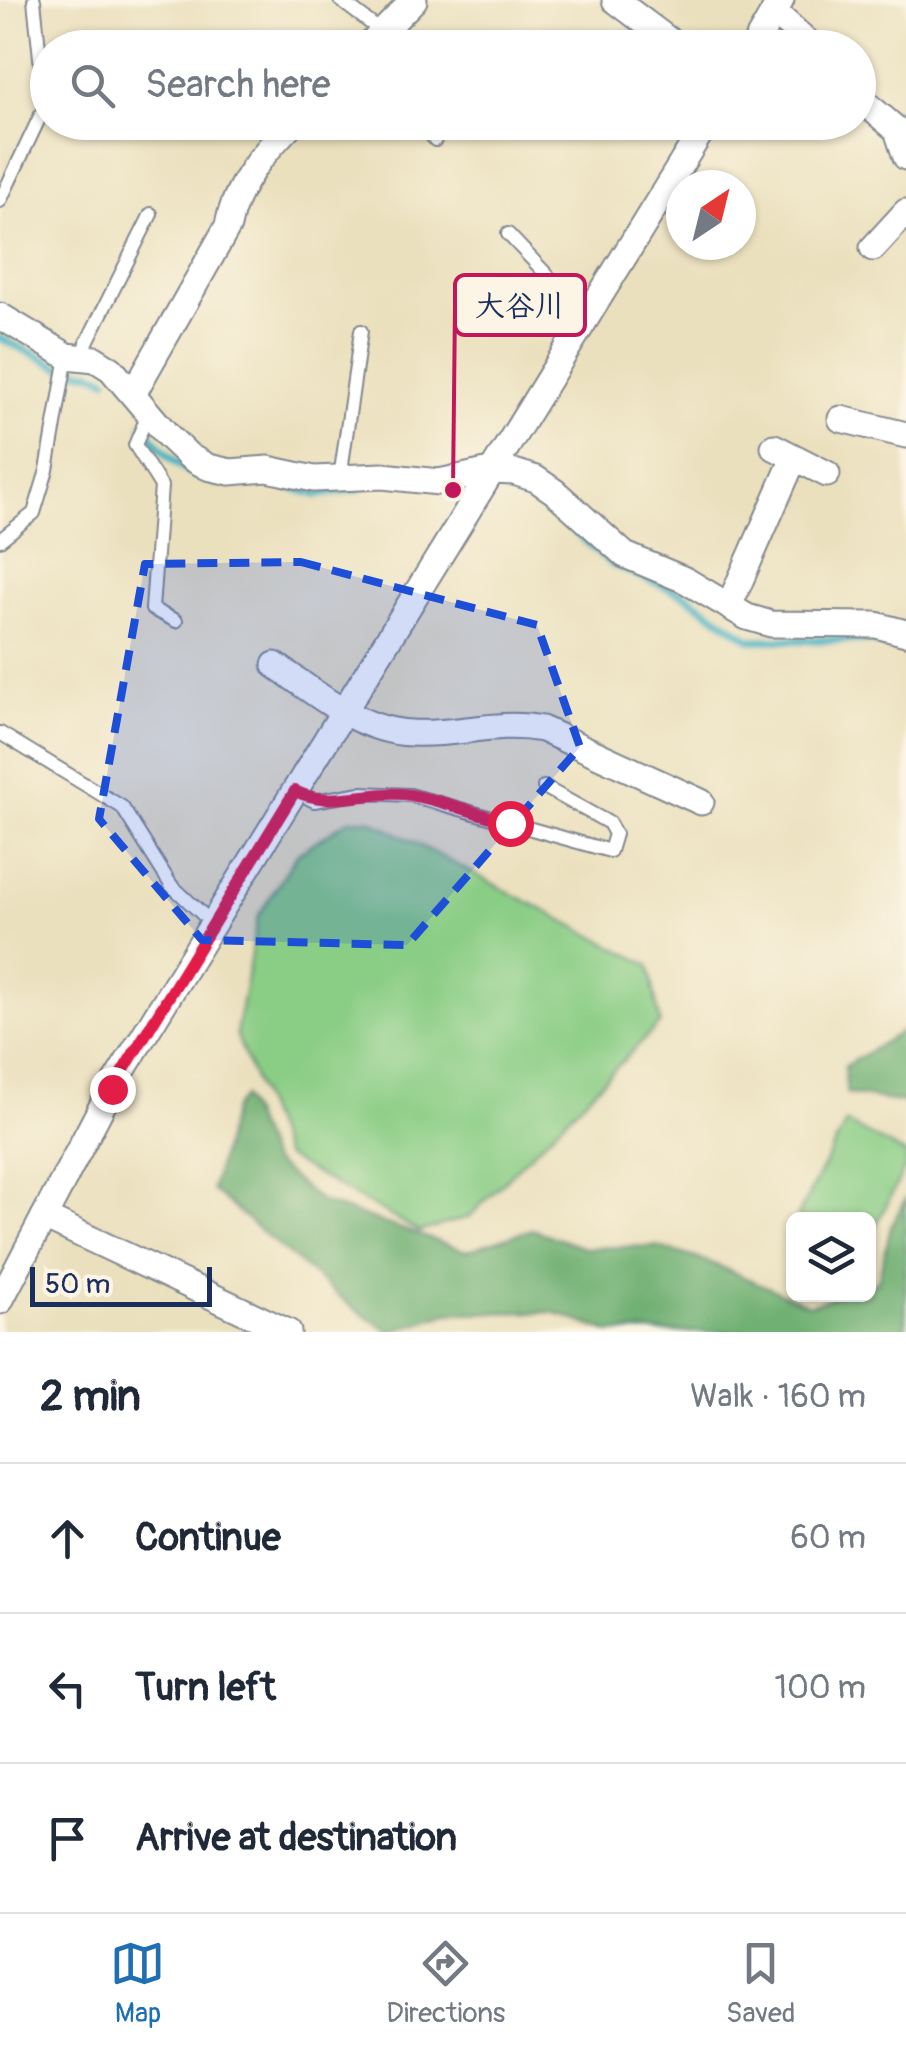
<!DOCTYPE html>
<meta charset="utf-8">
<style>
body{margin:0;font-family:Pangolin,"Klee One",sans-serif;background:#f6f6f7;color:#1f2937}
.controls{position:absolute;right:30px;bottom:30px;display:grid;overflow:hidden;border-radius:15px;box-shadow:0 2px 8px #0004}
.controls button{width:90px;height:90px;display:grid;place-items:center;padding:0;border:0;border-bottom:2px solid #e0e1e3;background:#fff;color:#1f2937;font:50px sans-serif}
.compass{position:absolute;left:666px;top:170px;width:90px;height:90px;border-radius:50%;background:#fff;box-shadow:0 2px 8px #0004;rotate:35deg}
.scale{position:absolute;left:30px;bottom:25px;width:182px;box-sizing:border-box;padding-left:10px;border:5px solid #1b2f5e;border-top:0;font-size:28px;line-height:35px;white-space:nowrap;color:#1b2f5e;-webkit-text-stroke:8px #fcf5e5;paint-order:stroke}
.stop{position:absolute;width:30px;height:30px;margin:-22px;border:8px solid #e11d48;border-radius:50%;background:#fff}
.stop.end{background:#e11d48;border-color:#fff;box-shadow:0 2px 10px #0008}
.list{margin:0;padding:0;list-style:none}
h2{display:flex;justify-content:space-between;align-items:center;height:130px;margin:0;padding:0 40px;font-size:42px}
h2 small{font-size:32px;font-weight:400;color:#747a83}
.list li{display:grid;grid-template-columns:65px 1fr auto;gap:30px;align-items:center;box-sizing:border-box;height:150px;padding:0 40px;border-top:2px solid #e0e1e3}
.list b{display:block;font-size:38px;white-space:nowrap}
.list em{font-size:32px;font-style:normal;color:#747a83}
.icon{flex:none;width:55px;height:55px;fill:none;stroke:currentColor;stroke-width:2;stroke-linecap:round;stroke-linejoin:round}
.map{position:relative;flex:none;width:906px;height:1332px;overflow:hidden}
.search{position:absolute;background:#fff;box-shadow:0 2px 8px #0004;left:30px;right:30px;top:30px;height:110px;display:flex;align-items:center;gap:25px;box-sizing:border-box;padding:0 35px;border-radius:55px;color:#747a83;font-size:38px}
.sheet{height:580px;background:#fff}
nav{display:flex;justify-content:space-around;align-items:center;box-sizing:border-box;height:140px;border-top:2px solid #e0e1e3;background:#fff;font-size:28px;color:#747a83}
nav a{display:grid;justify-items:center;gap:5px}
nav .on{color:#1f6fb2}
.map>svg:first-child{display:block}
.green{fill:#8acd85;stroke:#527e72;stroke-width:2.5}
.forest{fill:#6fb072;stroke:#457068;stroke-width:2.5}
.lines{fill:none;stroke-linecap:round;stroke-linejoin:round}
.stream{stroke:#47b3c3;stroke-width:8}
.lane-casing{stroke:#83888e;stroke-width:16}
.street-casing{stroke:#83888e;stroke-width:29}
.lane{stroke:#fff;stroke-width:12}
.street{stroke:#fff;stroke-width:25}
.route{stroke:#e11d48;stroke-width:12}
.marked{fill:#1d4ed8;fill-opacity:0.2;stroke:#1d4ed8;stroke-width:8;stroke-dasharray:20 12;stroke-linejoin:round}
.leader{fill:none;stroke:#c2185b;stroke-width:4}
.callout-dot{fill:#c2185b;stroke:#fcf5e5;stroke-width:4}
.callout{fill:#fcf5e5;stroke:#c2185b;stroke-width:4}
.callout-label{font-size:30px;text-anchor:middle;font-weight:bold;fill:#1b2f5e}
</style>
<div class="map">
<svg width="906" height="1332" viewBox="0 0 906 1332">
<rect width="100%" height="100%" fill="#fcf5e5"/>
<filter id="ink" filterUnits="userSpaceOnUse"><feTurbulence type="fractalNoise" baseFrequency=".01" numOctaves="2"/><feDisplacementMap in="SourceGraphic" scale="20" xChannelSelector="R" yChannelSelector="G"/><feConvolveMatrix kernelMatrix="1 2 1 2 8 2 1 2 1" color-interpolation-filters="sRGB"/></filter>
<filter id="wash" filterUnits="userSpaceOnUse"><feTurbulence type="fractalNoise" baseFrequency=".0048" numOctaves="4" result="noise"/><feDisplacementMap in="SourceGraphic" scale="40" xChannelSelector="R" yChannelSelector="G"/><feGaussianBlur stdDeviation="2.25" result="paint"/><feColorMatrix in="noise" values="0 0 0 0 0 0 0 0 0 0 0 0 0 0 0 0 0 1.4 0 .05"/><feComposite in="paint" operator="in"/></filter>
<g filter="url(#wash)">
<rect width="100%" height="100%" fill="#ebe0bd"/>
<g class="green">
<path d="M350,819L371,820L649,965L660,1023L469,1217L419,1232L284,1156L236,1034L258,917L297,854Z"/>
<path d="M846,1123L906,1154V1166L869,1239L868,1220L796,1219Z"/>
</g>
<g class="forest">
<path d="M906,1029V1103L847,1094L844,1067Z"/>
<path d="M243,1097L272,1161L321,1202L466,1251L532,1229L584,1248L656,1246L709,1262L809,1305L840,1295L868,1294L869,1285L878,1281L891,1226L906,1199V1332H609L553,1312L448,1313L391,1332L353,1308L212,1190L233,1109Z"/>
</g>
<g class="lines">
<g class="stream">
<path d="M0,338L66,370L91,372L106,379"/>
<path d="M143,426C164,453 190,483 227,483"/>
<path d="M251,482H274L317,495L359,489"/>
<path d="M488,487L517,490L546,506L612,564L685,595L751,640H870L906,649"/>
</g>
</g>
</g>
<g filter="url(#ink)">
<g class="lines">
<defs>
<g id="lane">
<path d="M340,0L382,32"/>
<path d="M420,122L435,140"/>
<path d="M0,201L45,106L34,0"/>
<path d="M508,234L588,318"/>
<path d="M84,358L87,342L151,214"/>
<path d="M149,412L135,445L161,486L152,609L176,621"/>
<path d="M340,478L361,331"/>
<path d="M0,540L34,513L47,470L67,356"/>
<path d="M0,733L122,807L171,885L213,924"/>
<path d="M295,791L314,801L361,793L410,795L610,851L615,834L609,823L544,787"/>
</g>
<g id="street">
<path d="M615,0L679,48"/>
<path d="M774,12L814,48"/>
<path d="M367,48L414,0"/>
<path d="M753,48L781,0"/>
<path d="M858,97L897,130L906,157"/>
<path d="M873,248L906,212"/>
<path d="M0,316L67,356L95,359L111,369L168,436L190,457L208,467L230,472L268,469L314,479L383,476L439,482L491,471L514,472L536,479L555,492L625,555L685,580L747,617L771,624L876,625L906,633"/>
<path d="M134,392L228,226C235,185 265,151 293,122"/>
<path d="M841,419L906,435"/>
<path d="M774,447L827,474"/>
<path d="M729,606L794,458"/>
<path d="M275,665C316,693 359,731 411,733C455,736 497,720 542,729L701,802"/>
<path d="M44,1217L288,1332"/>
<path d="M0,1301L111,1089L707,122"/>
</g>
</defs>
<use href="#lane" class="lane-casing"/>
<use href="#street" class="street-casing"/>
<use href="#lane" class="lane"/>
<use href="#street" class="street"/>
</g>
</g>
<g class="lines" filter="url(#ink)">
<path class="route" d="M112,1089L295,791C331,809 370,789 411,795C444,801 478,814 510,823"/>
</g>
<path class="marked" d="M301,562L537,625L580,747L407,945L202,940L99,819L145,564Z"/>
<path class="leader" d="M453 490L455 305"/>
<circle class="callout-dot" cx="453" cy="490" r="10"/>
<rect class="callout" x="455" y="275" width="130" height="60" rx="10"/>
<g class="callout-label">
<text x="520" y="316">大谷川</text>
</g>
</svg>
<div class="controls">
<button><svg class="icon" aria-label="layers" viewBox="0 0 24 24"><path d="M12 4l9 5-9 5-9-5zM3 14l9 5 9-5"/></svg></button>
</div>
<svg class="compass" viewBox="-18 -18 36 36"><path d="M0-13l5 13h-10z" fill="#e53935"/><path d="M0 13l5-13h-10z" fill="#747a83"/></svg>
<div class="scale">50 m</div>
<div class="stop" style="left:510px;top:823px"></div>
<div class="stop end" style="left:112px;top:1089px"></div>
<div class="search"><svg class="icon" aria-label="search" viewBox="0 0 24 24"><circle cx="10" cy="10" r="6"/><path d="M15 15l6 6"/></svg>Search here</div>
</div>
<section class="sheet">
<h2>2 min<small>Walk · 160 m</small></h2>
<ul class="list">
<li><svg class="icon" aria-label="ahead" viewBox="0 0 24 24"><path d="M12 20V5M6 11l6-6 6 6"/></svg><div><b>Continue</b></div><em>60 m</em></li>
<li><svg class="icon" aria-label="left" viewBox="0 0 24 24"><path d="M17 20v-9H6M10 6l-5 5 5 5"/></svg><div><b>Turn left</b></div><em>100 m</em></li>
<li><svg class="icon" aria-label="arrive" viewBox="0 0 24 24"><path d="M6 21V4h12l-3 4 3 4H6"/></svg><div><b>Arrive at destination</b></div></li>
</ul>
</section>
<nav>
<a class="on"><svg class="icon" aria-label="map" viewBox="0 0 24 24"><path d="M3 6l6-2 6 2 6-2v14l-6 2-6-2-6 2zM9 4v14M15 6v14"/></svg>Map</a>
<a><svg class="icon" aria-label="directions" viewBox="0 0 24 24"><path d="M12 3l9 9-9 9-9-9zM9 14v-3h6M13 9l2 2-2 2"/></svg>Directions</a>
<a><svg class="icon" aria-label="saved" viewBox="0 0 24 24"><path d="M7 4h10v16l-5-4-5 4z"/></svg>Saved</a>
</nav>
